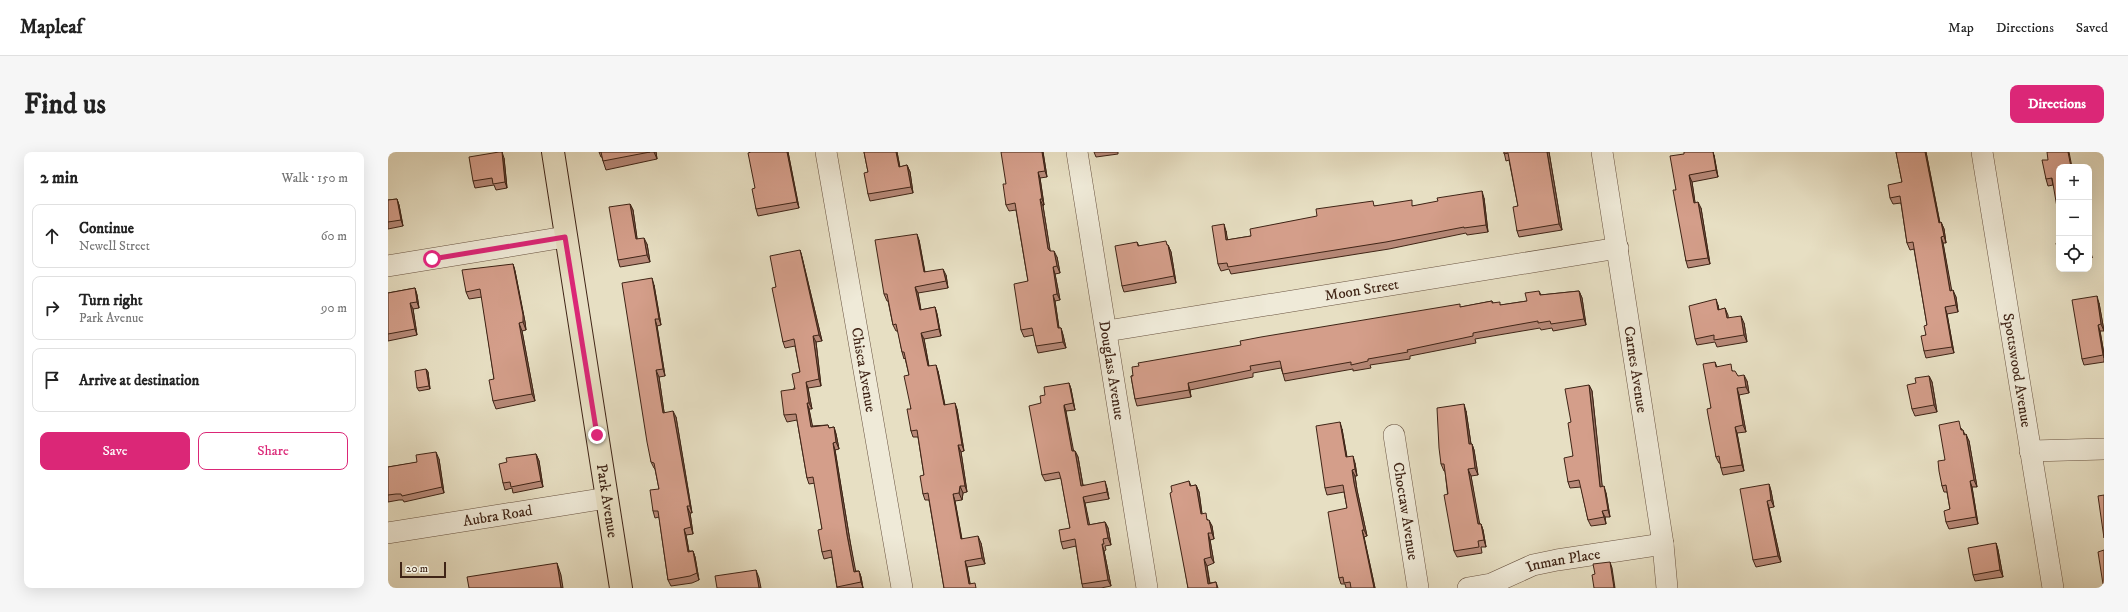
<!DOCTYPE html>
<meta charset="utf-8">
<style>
body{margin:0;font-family:"IM FELL DW Pica",serif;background:#f6f6f6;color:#222}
.controls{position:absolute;right:12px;top:12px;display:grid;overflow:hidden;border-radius:8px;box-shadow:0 4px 16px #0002}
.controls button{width:36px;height:36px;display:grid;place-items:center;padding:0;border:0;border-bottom:1px solid #e0e0e0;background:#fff;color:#222;font:20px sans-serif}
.scale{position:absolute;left:12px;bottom:10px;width:46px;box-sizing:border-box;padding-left:4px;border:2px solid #3f2416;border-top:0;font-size:11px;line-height:14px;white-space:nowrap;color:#3f2416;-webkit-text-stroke:3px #efead8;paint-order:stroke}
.stop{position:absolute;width:12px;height:12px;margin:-9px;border:3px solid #db2777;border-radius:50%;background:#fff}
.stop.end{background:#db2777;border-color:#fff;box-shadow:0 1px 4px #0008}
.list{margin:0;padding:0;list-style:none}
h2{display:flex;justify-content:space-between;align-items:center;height:52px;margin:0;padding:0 16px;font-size:17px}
h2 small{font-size:13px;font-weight:400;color:#767676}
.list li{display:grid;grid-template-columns:26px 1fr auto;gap:12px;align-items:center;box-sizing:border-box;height:64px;margin:0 8px 8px;padding:0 8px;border:1px solid #e0e0e0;border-radius:8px}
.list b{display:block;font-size:15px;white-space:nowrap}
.list p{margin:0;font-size:13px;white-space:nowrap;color:#767676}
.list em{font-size:13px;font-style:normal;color:#767676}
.actions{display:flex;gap:8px;padding:12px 16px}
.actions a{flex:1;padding:9px 0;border:1px solid #db2777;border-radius:8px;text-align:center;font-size:14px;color:#db2777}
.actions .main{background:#db2777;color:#fff}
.icon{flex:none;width:22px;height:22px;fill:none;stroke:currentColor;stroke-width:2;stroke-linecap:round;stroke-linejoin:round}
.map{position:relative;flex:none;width:1716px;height:436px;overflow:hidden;border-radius:8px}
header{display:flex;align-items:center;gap:24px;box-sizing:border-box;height:56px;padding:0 20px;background:#fff;border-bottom:1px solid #e0e0e0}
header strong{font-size:19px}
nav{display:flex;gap:22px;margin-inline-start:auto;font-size:14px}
.intro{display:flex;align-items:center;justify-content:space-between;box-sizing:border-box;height:96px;padding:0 24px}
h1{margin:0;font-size:28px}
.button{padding:10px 18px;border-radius:8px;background:#db2777;color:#fff;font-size:14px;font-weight:700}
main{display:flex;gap:24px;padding:0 24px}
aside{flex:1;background:#fff;border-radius:8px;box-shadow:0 4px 16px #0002}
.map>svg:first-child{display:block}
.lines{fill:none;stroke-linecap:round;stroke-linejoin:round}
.minor-casing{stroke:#695341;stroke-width:22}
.major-casing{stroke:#3f2416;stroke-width:24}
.minor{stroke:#efead8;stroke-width:21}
.major{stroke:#e7dfc3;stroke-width:22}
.wall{fill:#b68877;stroke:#3f2416}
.shaded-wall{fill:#946f61;stroke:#3f2416}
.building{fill:#d49e8a;stroke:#3f2416}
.route{stroke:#db2777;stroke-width:5}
.labels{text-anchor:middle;stroke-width:3;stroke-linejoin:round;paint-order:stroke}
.street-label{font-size:15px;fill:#3f2416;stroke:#efead8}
</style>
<header>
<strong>Mapleaf</strong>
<nav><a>Map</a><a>Directions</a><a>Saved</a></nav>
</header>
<div class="intro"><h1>Find us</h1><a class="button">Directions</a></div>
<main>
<aside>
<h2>2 min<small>Walk · 150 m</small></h2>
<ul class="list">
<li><svg class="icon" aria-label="ahead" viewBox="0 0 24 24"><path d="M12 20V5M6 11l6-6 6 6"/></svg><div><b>Continue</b><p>Newell Street</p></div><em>60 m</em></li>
<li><svg class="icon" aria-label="right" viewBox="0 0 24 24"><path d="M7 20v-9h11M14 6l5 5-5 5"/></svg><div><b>Turn right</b><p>Park Avenue</p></div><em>90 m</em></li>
<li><svg class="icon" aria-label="arrive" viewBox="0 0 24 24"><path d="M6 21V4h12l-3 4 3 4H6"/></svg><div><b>Arrive at destination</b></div></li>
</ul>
<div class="actions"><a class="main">Save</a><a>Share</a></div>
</aside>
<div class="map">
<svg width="1716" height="436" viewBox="0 0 1716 436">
<rect width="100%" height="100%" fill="#e7dfc3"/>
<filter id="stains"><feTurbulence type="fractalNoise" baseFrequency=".005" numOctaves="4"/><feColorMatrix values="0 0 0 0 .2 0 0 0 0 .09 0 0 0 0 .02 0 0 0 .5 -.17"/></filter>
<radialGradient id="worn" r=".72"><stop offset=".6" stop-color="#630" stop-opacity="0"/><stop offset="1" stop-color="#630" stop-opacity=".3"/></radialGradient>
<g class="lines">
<defs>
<g id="minor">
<path id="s1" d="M438,0L514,436"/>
<path id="s2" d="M689,0L759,436"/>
<path id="s3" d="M1214,0L1275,392L1279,436"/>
<path id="s4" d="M1594,0L1665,436"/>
<path d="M0,114L177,85"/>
<path id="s5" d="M719,179L1230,96"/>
<path id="s6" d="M1006,283L1030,436"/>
<path d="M1642,299L1716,297"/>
<path id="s7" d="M0,381L219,346"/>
<path id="s8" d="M1080,436L1103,432L1145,413L1169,408L1275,392"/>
</g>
<g id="major">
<path id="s9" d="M165,0L233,436"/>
</g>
</defs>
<use href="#minor" class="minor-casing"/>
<use href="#major" class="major-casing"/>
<use href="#minor" class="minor"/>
<use href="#major" class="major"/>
</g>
<g class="wall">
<path d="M211,0H268L269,7L218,18L215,9L214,5H213Z"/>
<path d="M400,0L411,56L370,64L368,57L367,36Z"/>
<path d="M476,0H509L512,15L519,13L522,20L525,41L482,49L480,42V20Z"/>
<path d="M655,0L659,25L652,26L656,53L655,54L662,99L669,105L672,121L667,122L672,148L667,149L671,176H673L675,183L678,196L650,201L648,194L646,183L636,185L633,178L640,129L628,58L621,59L618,53V32Z"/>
<path d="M706,0H730V2L708,5Z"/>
<path d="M1116,0H1161L1174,78L1131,85L1129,79L1130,54L1121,8L1118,9Z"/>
<path d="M1508,0H1538L1552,71L1553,70L1556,77L1558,91H1555L1563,138L1568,145L1570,160L1559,162L1566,201L1538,206L1536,199L1539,173L1526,97L1522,98L1519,91L1513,51L1505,52L1502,46L1514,30Z"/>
<path d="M1296,2L1326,3L1330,25L1304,30L1307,51L1313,56L1322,112L1300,116L1298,109L1288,38Z"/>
<path d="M116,6L119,36L108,38L106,33L87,36L85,29Z"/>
<path d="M1660,8L1665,33L1660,34L1658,27Z"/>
<path d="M1096,46L1100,80L1079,83L1078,81L1001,97L843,122L841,117L833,119L830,112L838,79L839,88L863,84L987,54H1025Z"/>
<path d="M9,47L11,53L15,74L0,77V48Z"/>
<path d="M242,52L245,58L249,87L259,92L262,110L232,115L230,108Z"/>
<path d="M1701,87L1704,106H1701Z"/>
<path d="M531,88L537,120L558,123L560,136L530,141L533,158L547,155L549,162L553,184L536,187L541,214L550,219L557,253L569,257L576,299L573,300L579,340L575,341L574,348L567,349L574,387L593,391L597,412L579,415L582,432L556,436L541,348H537L535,342L536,323L530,285H525L523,279V257L521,223L517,206L516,207L514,200L510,179H508L505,173L500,149H499L496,142Z"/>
<path d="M749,90L751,94L780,93L783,100L788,131L736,140L734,134Z"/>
<path d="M412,98L414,105L434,189L428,190L433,234L420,236L424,257H421L424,274L440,273L441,276L446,275L448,282L451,297L447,298L462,389L467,419H471L473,425L475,436H449L444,405L436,407L434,400V377L427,331L421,332L419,326L409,268L399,270L396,263L412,220L407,194L397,196L395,190L388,135Z"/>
<path d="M125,112L127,119L137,170L138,178L134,179L147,249L108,257L105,249L106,227L94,145L81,147L78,140Z"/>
<path d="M266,133L273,173L269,174L277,224L271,225L276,260L288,265L304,361H302L305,382L298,383L301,399H305L307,405L311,428L304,431L283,434L280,428L271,365L267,366L265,359L271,337L267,317L266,316L263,310Z"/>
<path d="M27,136L29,143L31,156L25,157L29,183L0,189V141Z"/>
<path d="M1151,139L1153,143L1191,139L1194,146L1198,173L1165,179L1164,176L1153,178L1152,176L1087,187L1088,191L1022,204V207L982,213L983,216L965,219V217L897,229L895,222L893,216L865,221V225L802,238L803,245L749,254L747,247L743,224L1073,155L1104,149L1105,151L1113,153L1139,149Z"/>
<path d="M1711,151L1716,179H1712L1716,202V210L1696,213L1694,207Z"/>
<path d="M1330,153L1331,158L1337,156L1340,166L1356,171L1359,190L1329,195L1327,190L1309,193L1307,187Z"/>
<path d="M1327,210L1329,215L1345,219L1350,224L1359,229L1361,241L1351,243L1358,280L1349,281L1356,319L1335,323L1333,316L1332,311H1331L1328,305L1323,256Z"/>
<path d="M38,217L40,220L42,237L31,239L29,236Z"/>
<path d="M1541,224L1544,230L1549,260L1527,264L1524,257L1528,231Z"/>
<path d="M681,231L683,237L687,258L678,259V262L685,299H687L690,305L695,333L719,336L721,347L697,351L701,373L717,370L720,376L723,393L717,394L718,398L716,399L723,434L713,436H695L694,432L688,394L675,397L673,390L682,376L673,326L657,329L654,323L653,251L657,243Z"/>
<path d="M1201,233L1204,239L1214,335L1218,341L1222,365H1217L1218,372L1203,374L1200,368L1193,335L1182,336L1180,330L1185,304Z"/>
<path d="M1078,259L1083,292H1084L1086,298L1090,323L1083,324L1091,372H1093L1095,378L1098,395H1093L1094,401L1069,405L1066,399L1057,319H1056L1053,312Z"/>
<path d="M1573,276L1574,278H1575L1577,283L1581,289L1589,335H1584L1590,372L1561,377L1558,370L1562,357L1559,340H1556L1554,334L1557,308Z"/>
<path d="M954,277L959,305L967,311L969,324H967L969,338L979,384L976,385L987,436H958L957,432H953L951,426L959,356L956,340L939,343L937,336Z"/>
<path d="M148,302L151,309L155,335L125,341L124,336L117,338L115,331L119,310Z"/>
<path d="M51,307L56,341L16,350L15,348H11L0,350V315Z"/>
<path d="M801,329L803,334L808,333L811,340L814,362L820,368L824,374L826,387L822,388L826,411L819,414L822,431L828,430L830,436H800L784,340Z"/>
<path d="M1381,332L1383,339L1386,355L1381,356L1393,410L1368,415L1365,408Z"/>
<path d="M1608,391L1610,398L1615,425L1587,429L1585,423Z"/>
</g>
<g class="shaded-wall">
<path d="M114,0L116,6L119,36L117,30Z"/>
<path d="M266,0H268L269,7Z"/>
<path d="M399,0H400L411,56L409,50Z"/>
<path d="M508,0H509L513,22L511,15Z"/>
<path d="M654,0H655L659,25L657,19Z"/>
<path d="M1159,0H1161L1174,78L1171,72Z"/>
<path d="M1325,0L1326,3L1330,25L1328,18Z"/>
<path d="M1537,0H1538L1553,77L1551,71Z"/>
<path d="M1680,0H1681L1684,15H1683Z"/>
<path d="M519,13L522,20L525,41L523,35Z"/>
<path d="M650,20L652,26L656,53L654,47Z"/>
<path d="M1301,23L1304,30L1308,57L1306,51Z"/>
<path d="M1094,39L1096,46L1100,80L1098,73Z"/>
<path d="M9,47L11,53L15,74L13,68Z"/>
<path d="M652,47L655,54L663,104L660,97Z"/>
<path d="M1310,50L1313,56L1322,112L1320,106Z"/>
<path d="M242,52L245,58L250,93L248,87Z"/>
<path d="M1553,70L1556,77L1558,91L1556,84Z"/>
<path d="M836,72L838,79L841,95L838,88Z"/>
<path d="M529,82L531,88L538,127L536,120Z"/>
<path d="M1553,85L1555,91L1565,145L1562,139Z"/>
<path d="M256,86L259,92L262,110L259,103Z"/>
<path d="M1701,87L1704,106L1702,99L1701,94Z"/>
<path d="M780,93L783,100L788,131L786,124Z"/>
<path d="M412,98L414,105L434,189L431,183Z"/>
<path d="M666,99L669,105L672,121L669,114Z"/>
<path d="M125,112L127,119L137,170L138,178L135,170Z"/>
<path d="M665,115L667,122L672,148L669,142Z"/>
<path d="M555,117L558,123L560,136L558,129Z"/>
<path d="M264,126L266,133L273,173L271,167Z"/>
<path d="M527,135L530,141L534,165L532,158Z"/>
<path d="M27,136L29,143L31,156L29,150Z"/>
<path d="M1565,138L1568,145L1570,160L1568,153Z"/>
<path d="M1191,139L1194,146L1198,173L1196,167Z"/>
<path d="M665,143L667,149L672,183L670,176Z"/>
<path d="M1709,144L1711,151L1716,179L1713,172Z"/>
<path d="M1328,147L1330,153L1332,164L1330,158Z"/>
<path d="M22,151L25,157L29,183L27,177Z"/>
<path d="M547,155L549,162L553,184L551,177Z"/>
<path d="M1557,155L1559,162L1566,201L1564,195Z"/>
<path d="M1337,156L1340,163L1341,173L1339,166Z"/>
<path d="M1353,164L1356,171L1359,190L1356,183Z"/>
<path d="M267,167L269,174L277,224L275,217Z"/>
<path d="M131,171L134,179L147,249L144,242Z"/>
<path d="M1710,173L1712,179L1716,202V206Z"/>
<path d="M673,176L675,183L678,196L675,190Z"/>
<path d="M533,181L536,187L542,221L540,214Z"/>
<path d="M425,184L428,190L433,234L431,227Z"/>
<path d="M548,213L550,219L558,259L556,253Z"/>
<path d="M38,217L40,220L42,237L41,234Z"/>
<path d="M268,218L271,225L277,267L275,261Z"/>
<path d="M1356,223L1359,229L1361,241L1358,235Z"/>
<path d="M1541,224L1544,230L1549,260L1546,253Z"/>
<path d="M418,230L420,236L424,257L421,251Z"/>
<path d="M681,231L683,237L687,258L685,251Z"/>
<path d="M800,231L802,238L803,245L801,238Z"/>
<path d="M1201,233L1204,239L1215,341L1212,335Z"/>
<path d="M1349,236L1351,243L1358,280L1355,273Z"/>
<path d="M419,251L421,257L426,281L423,275Z"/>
<path d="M567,251L569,257L576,299L574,293Z"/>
<path d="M1076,252L1078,259L1084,299L1081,292Z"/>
<path d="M676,253L678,259L687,306L684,299Z"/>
<path d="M285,259L288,265L304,361L302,354Z"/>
<path d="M952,270L954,277L960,312L958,305Z"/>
<path d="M446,275L448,282L451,297L448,290Z"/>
<path d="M1347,275L1349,281L1356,319L1354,313Z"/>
<path d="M1578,282L1581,289L1589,335L1586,328Z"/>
<path d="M445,291L447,298L462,389L469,426L466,420L459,383Z"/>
<path d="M1084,292L1086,298L1090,323L1087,316Z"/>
<path d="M570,293L573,300L579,340L577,334Z"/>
<path d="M687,299L690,305L696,340L693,334Z"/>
<path d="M48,300L51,307L56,341L54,335Z"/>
<path d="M148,302L151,309L155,335L153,329Z"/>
<path d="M965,304L967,311L969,324L967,317Z"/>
<path d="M1080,317L1083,324L1093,379L1090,372Z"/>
<path d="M964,318L967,324L969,338L979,384L976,378L966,331Z"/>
<path d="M717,329L719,336L721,347L719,340Z"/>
<path d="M1582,329L1584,335L1590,372L1588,365Z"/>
<path d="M1381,332L1383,339L1386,355L1383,348Z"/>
<path d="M808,333L811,340L815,369L813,362Z"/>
<path d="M572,334L575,341L574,348L571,341Z"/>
<path d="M1216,334L1218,341L1222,365L1220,358Z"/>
<path d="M565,342L567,349L575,394L573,387Z"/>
<path d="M695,345L697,351L703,379L700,373Z"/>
<path d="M1379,349L1381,356L1393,410L1390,404Z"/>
<path d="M299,354L302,361L305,382L303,375Z"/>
<path d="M1214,359L1217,365L1218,372L1216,365Z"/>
<path d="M821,368L824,374L826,387L824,381Z"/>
<path d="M717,370L720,376L723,393L720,386Z"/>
<path d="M1093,372L1095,378L1098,395L1096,388Z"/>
<path d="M296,377L298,383L302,406L300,400Z"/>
<path d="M974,378L976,385L987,436H986Z"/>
<path d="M820,381L822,388L826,411L823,405Z"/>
<path d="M590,384L593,391L597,412L594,406Z"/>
<path d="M1608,391L1610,398L1615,425L1612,418Z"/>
<path d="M714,392L716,399L723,434L720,428Z"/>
<path d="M305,399L307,405L311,428L309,421Z"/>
<path d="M816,407L819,414L822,436L820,432Z"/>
<path d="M577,409L579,415L583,436L581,432Z"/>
<path d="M1222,410L1224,416L1227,436H1226Z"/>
<path d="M169,411L173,423L175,436H173Z"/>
<path d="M368,418L371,426L373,436H371Z"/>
<path d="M471,419L473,425L475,436L473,430Z"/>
</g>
<g class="building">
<path d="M111,0H114L117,30L105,32L104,26L85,29L81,5Z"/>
<path d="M213,0H262L215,9Z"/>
<path d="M363,0H399L409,50L368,57L364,37L367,36L360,1Z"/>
<path d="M476,0H508L511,15L519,13L523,35L480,42L476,21L480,20Z"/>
<path d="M613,0H654L657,19L650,20L654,47H652L660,97L662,99H666L669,114L665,115L669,142L665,143L670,176H673L675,190L648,194L644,176L633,178L626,132L640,129L627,51L618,53L615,32H618Z"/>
<path d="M1116,0H1159L1171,72L1129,79L1125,55L1130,54L1120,1L1116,2Z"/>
<path d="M1296,0H1325L1328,18L1301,23L1306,51L1310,50L1320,106L1298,109L1285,38H1288L1282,4L1296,2Z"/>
<path d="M1508,0H1537L1551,71L1553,70L1556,84L1553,85L1562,139L1565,138L1568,153L1557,155L1564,195L1536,199L1533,184L1538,183L1536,174L1539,173L1525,90L1519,91L1512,44L1502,46L1500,33L1514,30Z"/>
<path d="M1659,0H1680L1683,15H1671V67L1664,26L1658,27L1654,8H1660Z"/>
<path d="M1094,39L1098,73L1076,76V75L998,90L840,115L839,111L830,112L824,74L836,72L838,88L863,84L862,77L929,64L928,57L985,49L986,54L1024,48V54L1050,49L1049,46Z"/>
<path d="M9,47L13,68L0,70V48Z"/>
<path d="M242,52L248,87L256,86L259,103L230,108L221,55Z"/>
<path d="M529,82L536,120L555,117L558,129L527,135L532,158L547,155L551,177L533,181L540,214L548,213L556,253L567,251L574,293H570L577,334H572L571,341L565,342L573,387L590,384L594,406L577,409L581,432L587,431L588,436H556L540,341L535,342L532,324L536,323L529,278L523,279L519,257H523L516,224L521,223L516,200H514L508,172L505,173L499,142H496L487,88Z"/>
<path d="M778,89L779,93H780L786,124L734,134L727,94L749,90L750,94Z"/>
<path d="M1668,91H1671V105Z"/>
<path d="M412,98L431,183L425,184L431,227L418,230L421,251H419L423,275L440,273L441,276L446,275L448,290L445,291L459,383L466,420L471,419L473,430L449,435L443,398L434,400L430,378L434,377L425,325L419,326L408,262L396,263L393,239L407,237L404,222L412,220L406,187L395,190L384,136L388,135L382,104Z"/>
<path d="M125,112L135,163V170L131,171L144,242L105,249L101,228L106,227L92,137L78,140L74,118Z"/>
<path d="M264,126L271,167H267L275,217L268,218L275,261L285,259L302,354H299L303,375L296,377L300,400L305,399L309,421L302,424L280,428L270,359H265L262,338L271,337L266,311L263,310L259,290L234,131Z"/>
<path d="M27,136L29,150L22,151L27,177L0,182V141Z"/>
<path d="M1151,139L1152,143L1191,139L1196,167L1163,172L1162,169L1150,171V169L1122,174L1085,181V184L1019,198L1020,200L980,207V209L963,213V210L895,222L892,209L862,214L863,218L800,231L801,238L747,247L743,224H745L744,215L751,214L750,211L853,193L852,189L873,185L1072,152V155L1104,149V151L1112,150V153L1139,149L1137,141Z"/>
<path d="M1709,144L1713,172L1710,173L1715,203L1694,207L1684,148Z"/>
<path d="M1328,147L1330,158L1337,156L1339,166L1353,164L1356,183L1326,188V183L1307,187L1301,154Z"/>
<path d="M1327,210L1328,215L1343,212L1344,219H1347L1350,224L1356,223L1358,235L1349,236L1355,273L1347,275L1354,313L1333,316L1331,304L1328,305L1320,263L1319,257L1323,256L1315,212Z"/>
<path d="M38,217L41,234L29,236L27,219Z"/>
<path d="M1541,224L1546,253L1524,257L1519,233L1528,231L1527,226Z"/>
<path d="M681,231L685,251L676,253V255L684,299H687L693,334L717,329L719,340L695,345L700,373L717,370L720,386L715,387L716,392H714L720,428L694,432L687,387L673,390L671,378L682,376L673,327L671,320L654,323L641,254L653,251L652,244L657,243L656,235Z"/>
<path d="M1201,233L1212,335L1216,334L1220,358L1214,359L1216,365L1200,368L1191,328L1180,330L1176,306L1185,304L1180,271L1183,270L1177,237Z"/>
<path d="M1076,252L1081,292H1084L1087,316L1080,317L1090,372H1093L1096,388L1090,389L1091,395L1066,399L1056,343L1060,342L1056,312H1053L1051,296L1049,256Z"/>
<path d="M1571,269L1573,278H1575L1576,283L1578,282L1586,328L1582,329L1588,365L1558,370L1556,359L1562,357L1558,333L1554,334L1551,319L1550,309L1557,308L1551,273Z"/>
<path d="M952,270L958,305L965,304L967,317L964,318L966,331L976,378H974L986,436H963L962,430L956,431L955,425L951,426L940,360L959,356L955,333L937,336L928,274Z"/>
<path d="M48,300L54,335L14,344L13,342H8L0,343V315L29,310L28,303Z"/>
<path d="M148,302L153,329L123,335L122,330L115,331L111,312L119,310L118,306Z"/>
<path d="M801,329L802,334L808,333L813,362L818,361L819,368H821L824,381H820L823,405L816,407L820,432L828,430L829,436H800L782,341L784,340L783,334Z"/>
<path d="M1381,332L1383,348L1379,349L1390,404L1365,408L1352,337Z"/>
<path d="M1716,343V386L1710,344Z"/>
<path d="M1608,391L1612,418L1585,423L1580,396Z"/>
<path d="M1716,398V432H1715L1710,400Z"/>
<path d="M1222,410L1226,436H1206L1204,423L1207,422L1205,412Z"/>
<path d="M169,411L173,436H81L79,425Z"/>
<path d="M368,418L371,436H329L327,424Z"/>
</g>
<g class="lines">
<path class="route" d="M44,107L177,85L209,283"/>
</g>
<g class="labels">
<g class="street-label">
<text dy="5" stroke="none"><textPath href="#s5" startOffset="258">Moon Street</textPath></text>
<text dy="5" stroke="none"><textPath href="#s1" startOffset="221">Chisca Avenue</textPath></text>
<text dy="5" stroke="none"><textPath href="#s2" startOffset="221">Douglass Avenue</textPath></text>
<text dy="5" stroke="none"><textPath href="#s3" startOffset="220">Carnes Avenue</textPath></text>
<text dy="5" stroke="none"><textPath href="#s4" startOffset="221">Spottswood Avenue</textPath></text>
<text dy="5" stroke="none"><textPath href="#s9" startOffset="353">Park Avenue</textPath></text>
<text dy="5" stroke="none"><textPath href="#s6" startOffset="77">Choctaw Avenue</textPath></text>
<text dy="5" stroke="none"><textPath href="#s7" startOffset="111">Aubra Road</textPath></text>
<text dy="5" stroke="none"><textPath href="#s8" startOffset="100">Inman Place</textPath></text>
</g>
</g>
<rect width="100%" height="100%" filter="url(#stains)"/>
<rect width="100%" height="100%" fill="url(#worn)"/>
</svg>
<div class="controls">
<button>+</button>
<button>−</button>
<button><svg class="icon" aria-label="locate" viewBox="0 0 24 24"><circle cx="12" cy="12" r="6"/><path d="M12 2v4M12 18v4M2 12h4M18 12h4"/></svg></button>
</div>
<div class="scale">20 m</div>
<div class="stop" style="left:44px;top:107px"></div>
<div class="stop end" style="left:209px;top:283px"></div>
</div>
</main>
